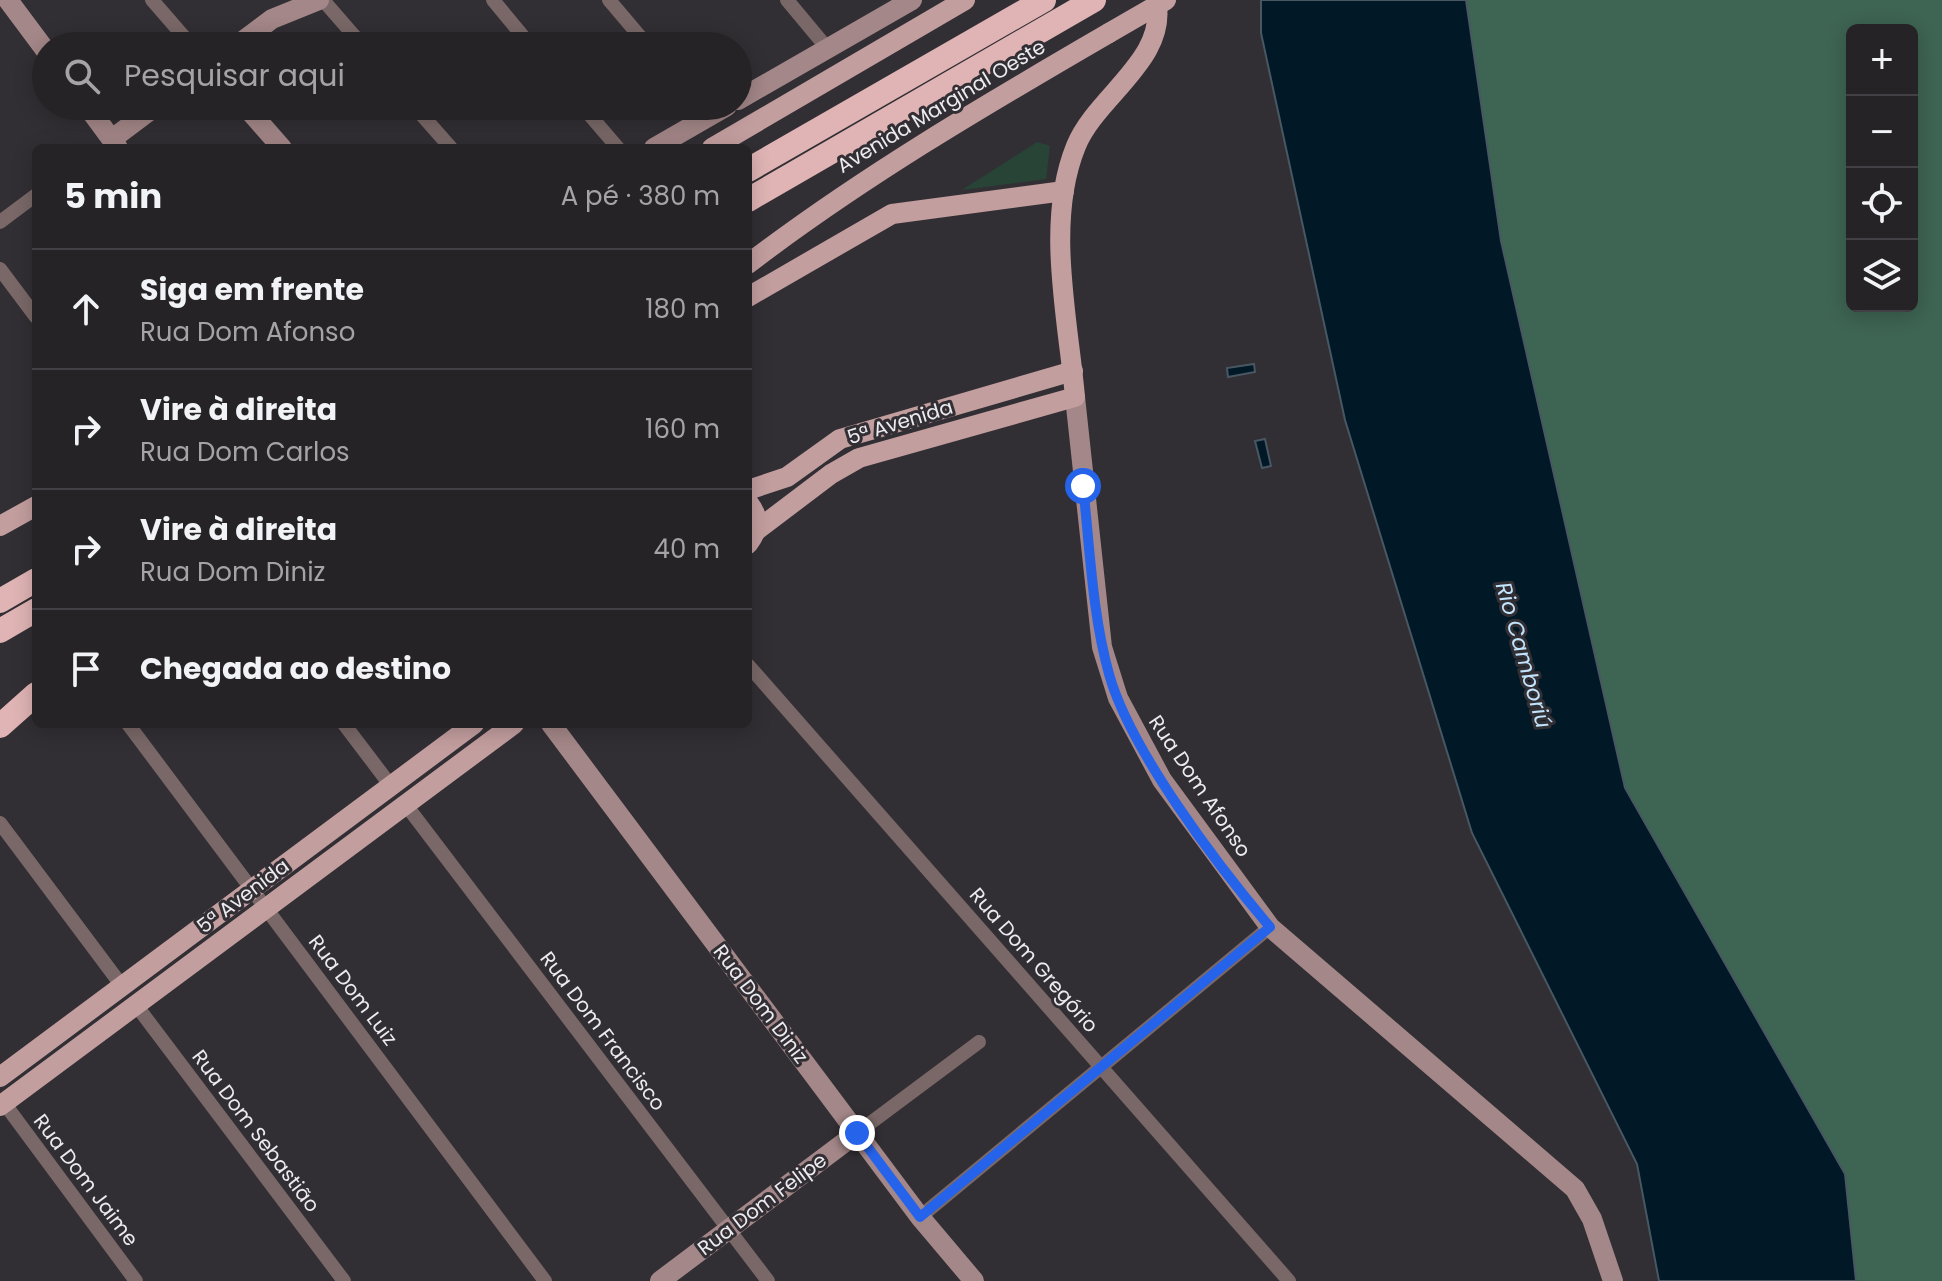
<!DOCTYPE html>
<html lang="pt">
<meta charset="utf-8">
<style>
body{margin:0;font-family:Poppins,sans-serif;background:#322f33;color:#f1f3f6}
.controls{position:absolute;right:24px;top:24px;display:grid;overflow:hidden;border-radius:12px;box-shadow:0 4px 20px #0003}
.controls button{width:72px;height:72px;display:grid;place-items:center;padding:0;border:0;border-bottom:2px solid #424044;background:#262327;color:#f1f3f6;font:40px sans-serif}
.stop{position:absolute;width:24px;height:24px;margin:-18px;border:6px solid #2563eb;border-radius:50%;background:#fff}
.stop.end{background:#2563eb;border-color:#fff;box-shadow:0 2px 8px #0008}
.list{margin:0;padding:0;list-style:none}
h2{display:flex;justify-content:space-between;align-items:center;height:104px;margin:0;padding:0 32px;font-size:34px}
h2 small{font-size:26px;font-weight:400;color:#a4a4a7}
.list li{display:grid;grid-template-columns:52px 1fr auto;gap:24px;align-items:center;box-sizing:border-box;height:120px;padding:0 32px;border-top:2px solid #424044}
.list b{display:block;font-size:30px;white-space:nowrap}
.list p{margin:0;font-size:26px;white-space:nowrap;color:#a4a4a7}
.list em{font-size:26px;font-style:normal;color:#a4a4a7}
.icon{flex:none;width:44px;height:44px;fill:none;stroke:currentColor;stroke-width:2;stroke-linecap:round;stroke-linejoin:round}
.map{position:relative;flex:none;width:1942px;height:1281px;overflow:hidden}
.search{position:absolute;background:#262327;box-shadow:0 4px 20px #0003;left:32px;top:32px;width:720px;height:88px;display:flex;align-items:center;gap:20px;box-sizing:border-box;padding:0 28px;border-radius:44px;color:#a4a4a7;font-size:30px}
.panel{position:absolute;background:#262327;box-shadow:0 4px 20px #0003;left:32px;top:144px;width:720px;height:584px;border-radius:12px}
.map>svg:first-child{display:block}
.green{fill:#274437}
.forest{fill:#3e6453;fill-rule:evenodd}
.water{fill:#011826;stroke:#485762;stroke-width:2}
.lines{fill:none;stroke-linecap:round;stroke-linejoin:round}
.street{stroke:#7a6868;stroke-width:14}
.secondary{stroke:#a48788;stroke-width:20}
.primary{stroke:#c39e9f;stroke-width:20}
.highway{stroke:#e0b4b5;stroke-width:24}
.primary-bridge{stroke:#c39e9f;stroke-width:20}
.route{stroke:#2563eb;stroke-width:10}
.labels{text-anchor:middle;stroke-width:6;stroke-linejoin:round;paint-order:stroke}
.street-label{font-size:20px;fill:#edebef;stroke:#322f34}
.water-label{font-size:22px;font-style:italic;fill:#c1e4fc;stroke:#322f34}
</style>
<div class="map">
<svg width="1942" height="1281" viewBox="0 0 1942 1281">
<rect width="100%" height="100%" fill="#322f34"/>
<path class="green" d="M1037,142L1050,146L1046,179L962,190Z"/>
<path class="forest" d="M1466,0H1942V1281H1856L1845,1174L1625,788L1501,241ZM1852,30H1912V306H1852Z"/>
<g class="water">
<path d="M1261,0H1466L1501,241L1625,788L1845,1174L1856,1281H1659L1637,1164L1472,833L1345,420L1261,33Z"/>
<path d="M1254,364L1255,372L1228,377L1227,368Z"/>
<path d="M1265,439L1271,466L1262,468L1255,441Z"/>
</g>
<g class="lines">
<g class="street">
<path d="M152,0L192,46"/>
<path d="M323,0L363,46"/>
<path d="M493,0L531,46"/>
<path d="M609,0L648,46"/>
<path d="M787,0L827,48"/>
<path d="M414,106L451,148"/>
<path d="M582,106L618,148"/>
<path d="M0,222L36,195"/>
<path d="M0,269L36,317"/>
<path d="M748,665L1289,1281"/>
<path d="M128,724L545,1281"/>
<path d="M344,724L391,786"/>
<path d="M406,805L768,1281"/>
<path d="M0,823L122,986"/>
<path d="M136,1005L344,1281"/>
<path d="M4,1103L136,1281"/>
<path d="M857,1133L979,1042"/>
<path d="M920,1217L1270,927"/>
</g>
<g class="secondary">
<path d="M8,0L46,51"/>
<path d="M236,46L272,19L319,0"/>
<path d="M738,100L912,0"/>
<path d="M87,106L118,148"/>
<path d="M245,106L282,148"/>
<path d="M112,139L156,106"/>
<path d="M654,148L727,106"/>
<path d="M1075,397L1102,647L1118,698L1162,780L1270,927L1575,1189L1592,1219L1613,1281"/>
<path d="M551,724L920,1217L974,1281"/>
<path d="M660,1281L857,1133"/>
</g>
<g class="primary">
<path d="M712,148L965,0"/>
<path d="M748,264C862,177 985,105 1109,33"/>
<path d="M748,297L892,214L1064,191"/>
<path d="M748,490L787,477L840,439L1073,371"/>
<path d="M748,502C760,518 760,528 748,544"/>
<path d="M0,526L36,506"/>
<path d="M757,530L831,474L859,458L1075,397C1068,318 1045,222 1076,146C1096,96 1169,59 1156,0"/>
<path d="M0,1077L474,724"/>
<path d="M0,1106L514,724"/>
</g>
<g class="highway">
<path d="M748,170L1044,0"/>
<path d="M748,200L1094,0"/>
<path d="M0,601L36,580"/>
<path d="M0,631L36,610"/>
<path d="M0,726L36,694"/>
</g>
<path class="primary-bridge" d="M1109,33L1166,0"/>
</g>
<g class="lines">
<path class="route" d="M857,1133L920,1217L1270,927C1218,866 1130,750 1109,674C1092,613 1090,548 1083,486"/>
</g>
<g class="labels">
<g class="street-label">
<text transform="translate(941 106) rotate(-31)" y="7">Avenida Marginal Oeste</text>
<text transform="translate(900 422) rotate(-17)" y="7">5ª Avenida</text>
<text transform="translate(1200 786) rotate(56)" y="7">Rua Dom Afonso</text>
<text transform="translate(243 896) rotate(-37)" y="7">5ª Avenida</text>
<text transform="translate(1034 960) rotate(49)" y="7">Rua Dom Gregório</text>
<text transform="translate(353 990) rotate(53)" y="7">Rua Dom Luiz</text>
<text transform="translate(761 1004) rotate(53)" y="7">Rua Dom Diniz</text>
<text transform="translate(603 1031) rotate(53)" y="7">Rua Dom Francisco</text>
<text transform="translate(256 1131) rotate(53)" y="7">Rua Dom Sebastião</text>
<text transform="translate(86 1180) rotate(53)" y="7">Rua Dom Jaime</text>
<text transform="translate(762 1204) rotate(-37)" y="7">Rua Dom Felipe</text>
</g>
<g class="water-label">
<text transform="translate(1524 655) rotate(74)" y="8">Rio Camboriú</text>
</g>
</g>
</svg>
<div class="controls">
<button>+</button>
<button>−</button>
<button><svg class="icon" aria-label="locate" viewBox="0 0 24 24"><circle cx="12" cy="12" r="6"/><path d="M12 2v4M12 18v4M2 12h4M18 12h4"/></svg></button>
<button><svg class="icon" aria-label="layers" viewBox="0 0 24 24"><path d="M12 4l9 5-9 5-9-5zM3 14l9 5 9-5"/></svg></button>
</div>
<div class="stop" style="left:1083px;top:486px"></div>
<div class="stop end" style="left:857px;top:1133px"></div>
<div class="search"><svg class="icon" aria-label="search" viewBox="0 0 24 24"><circle cx="10" cy="10" r="6"/><path d="M15 15l6 6"/></svg>Pesquisar aqui</div>
<section class="panel">
<h2>5 min<small>A pé · 380 m</small></h2>
<ul class="list">
<li><svg class="icon" aria-label="ahead" viewBox="0 0 24 24"><path d="M12 20V5M6 11l6-6 6 6"/></svg><div><b>Siga em frente</b><p>Rua Dom Afonso</p></div><em>180 m</em></li>
<li><svg class="icon" aria-label="right" viewBox="0 0 24 24"><path d="M7 20v-9h11M14 6l5 5-5 5"/></svg><div><b>Vire à direita</b><p>Rua Dom Carlos</p></div><em>160 m</em></li>
<li><svg class="icon" aria-label="right" viewBox="0 0 24 24"><path d="M7 20v-9h11M14 6l5 5-5 5"/></svg><div><b>Vire à direita</b><p>Rua Dom Diniz</p></div><em>40 m</em></li>
<li><svg class="icon" aria-label="arrive" viewBox="0 0 24 24"><path d="M6 21V4h12l-3 4 3 4H6"/></svg><div><b>Chegada ao destino</b></div></li>
</ul>
</section>
</div>
